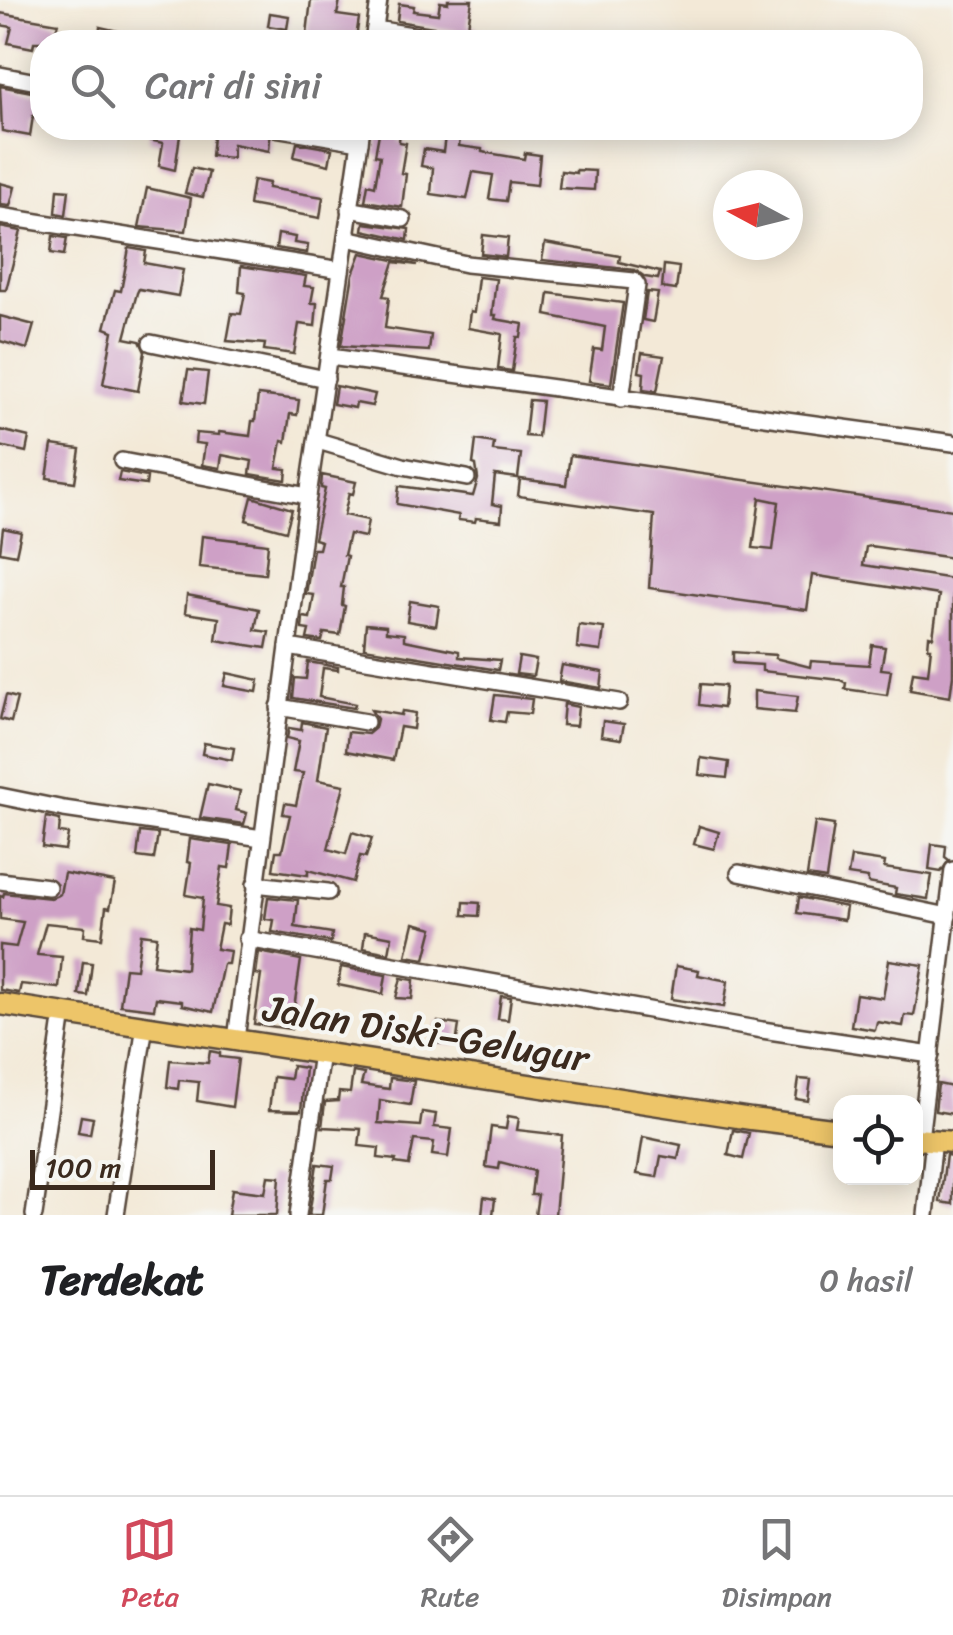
<!DOCTYPE html>
<html lang="id">
<meta charset="utf-8">
<style>
body{margin:0;font-family:Sriracha,sans-serif;background:#f2f2f2;color:#202124}
.controls{position:absolute;right:30px;bottom:30px;display:grid;overflow:hidden;border-radius:20px;box-shadow:0 5px 25px #0003}
.controls button{width:90px;height:90px;display:grid;place-items:center;padding:0;border:0;border-bottom:2px solid #e0e0e0;background:#fff;color:#202124;font:50px sans-serif}
.compass{position:absolute;left:713px;top:170px;width:90px;height:90px;border-radius:50%;background:#fff;box-shadow:0 5px 25px #0003;rotate:277deg}
.scale{position:absolute;left:30px;bottom:25px;width:185px;box-sizing:border-box;padding-left:10px;border:5px solid #3b2a1e;border-top:0;font-size:28px;line-height:35px;white-space:nowrap;color:#3b2a1e;-webkit-text-stroke:8px #f6f6f2;paint-order:stroke}
.list{margin:0;padding:0;list-style:none}
h2{display:flex;justify-content:space-between;align-items:center;height:130px;margin:0;padding:0 40px;font-size:42px}
h2 small{font-size:32px;font-weight:400;color:#757577}
.icon{flex:none;width:55px;height:55px;fill:none;stroke:currentColor;stroke-width:2;stroke-linecap:round;stroke-linejoin:round}
.map{position:relative;flex:none;width:953px;height:1215px;overflow:hidden}
.search{position:absolute;background:#fff;box-shadow:0 5px 25px #0003;left:30px;right:30px;top:30px;height:110px;display:flex;align-items:center;gap:25px;box-sizing:border-box;padding:0 35px;border-radius:40px;color:#757577;font-size:38px}
.sheet{height:280px;background:#fff}
nav{display:flex;justify-content:space-around;align-items:center;box-sizing:border-box;height:140px;border-top:2px solid #e0e0e0;background:#fff;font-size:28px;color:#757577}
nav a{display:grid;justify-items:center;gap:5px}
nav .on{color:#d1495b}
.map>svg:first-child{display:block}
.building{fill:#cea0c6;fill-rule:evenodd}
.lines{fill:none;stroke-linecap:round;stroke-linejoin:round}
.minor-casing{stroke:#57473a;stroke-width:20}
.major-casing{stroke:#57473a;stroke-width:25}
.minor{stroke:#fff;stroke-width:15}
.major{stroke:#edc569;stroke-width:20}
.labels{text-anchor:middle;stroke-width:8;stroke-linejoin:round;paint-order:stroke}
.street-label{font-size:38px;fill:#3b2a1e;stroke:#f6f6f2}
</style>
<div class="map">
<svg width="953" height="1215" viewBox="0 0 953 1215">
<rect width="100%" height="100%" fill="#f6f6f2"/>
<filter id="ink" filterUnits="userSpaceOnUse"><feTurbulence type="fractalNoise" baseFrequency=".01" numOctaves="2"/><feDisplacementMap in="SourceGraphic" scale="20" xChannelSelector="R" yChannelSelector="G"/><feConvolveMatrix kernelMatrix="1 2 1 2 8 2 1 2 1" color-interpolation-filters="sRGB"/></filter>
<filter id="wash" filterUnits="userSpaceOnUse"><feTurbulence type="fractalNoise" baseFrequency=".0048" numOctaves="4" result="noise"/><feDisplacementMap in="SourceGraphic" scale="40" xChannelSelector="R" yChannelSelector="G"/><feGaussianBlur stdDeviation="2.25" result="paint"/><feColorMatrix in="noise" values="0 0 0 0 0 0 0 0 0 0 0 0 0 0 0 0 0 1.4 0 .05"/><feComposite in="paint" operator="in"/></filter>
<g filter="url(#wash)">
<rect width="100%" height="100%" fill="#f3e9d7"/>
<g id="blocks">
<g class="building">
<path d="M311,0H340L337,15L359,18L356,38L350,37V42H306Z"/>
<path d="M448,0H472L468,26L477,27L475,42L466,41L457,31L397,21L399,4L414,6L413,11L438,14L440,2L448,3Z"/>
<path d="M0,13L58,23L52,42H34L33,48L8,43L12,27L0,25Z"/>
<path d="M270,13L289,16L287,29L268,26Z"/>
<path d="M100,27L122,32L120,42H97Z"/>
<path d="M0,86L42,94V117L33,116L30,136L2,131Z"/>
<path d="M151,128H181L175,170L159,166L163,143L149,140Z"/>
<path d="M214,128H263L270,138L269,151L233,144L232,158L211,156Z"/>
<path d="M380,128H400L399,142L406,143L401,173L406,174L402,207L365,201L368,184L375,186L380,156L375,155Z"/>
<path d="M445,136L460,138L459,146L482,149V152L524,159L525,153L540,155L537,185L509,182L506,201L489,199L493,175L473,172L467,199L431,194L433,168L421,166L424,149L443,152Z"/>
<path d="M297,143L332,149L329,165L294,157Z"/>
<path d="M192,168L209,172L203,197L185,193Z"/>
<path d="M576,170L595,171L594,190L559,188L561,171L576,173Z"/>
<path d="M253,180L269,183L268,188L323,197L320,218L249,205Z"/>
<path d="M0,183L15,187L10,206L0,205Z"/>
<path d="M147,188L191,198L186,231L139,227Z"/>
<path d="M58,189L69,190L66,215L56,213Z"/>
<path d="M364,223L409,229L408,240L363,230Z"/>
<path d="M0,227L21,231L6,290H0Z"/>
<path d="M278,234L295,237L294,243L308,245L307,253L276,248Z"/>
<path d="M483,235L508,238L506,257L481,254Z"/>
<path d="M53,236L67,238L64,255L51,253Z"/>
<path d="M545,243L620,256L619,262L660,272L658,279L645,277L635,270L542,260Z"/>
<path d="M129,248L146,251L144,263L183,270L178,296L139,289L137,293L125,338L140,341L145,352L138,391L103,384L113,331L105,328L115,290L121,291Z"/>
<path d="M361,253L417,265L394,262L383,296L389,297L385,328L431,335L429,351L341,346L353,274Z"/>
<path d="M664,265L679,267L676,290L662,288Z"/>
<path d="M241,266L306,276L304,286L314,287L311,303H317L315,326L299,324L294,354L264,350L265,344L227,341L232,313L241,314L245,293L239,292Z"/>
<path d="M478,277L496,279L492,315H496L495,319L523,324L521,337H517L512,371L498,369L502,334L468,328L470,311L474,312Z"/>
<path d="M647,292L658,293L653,322L643,320Z"/>
<path d="M549,293L623,303L611,384L589,381L594,349L602,350L605,327L546,315Z"/>
<path d="M0,316L34,325L27,349L0,341Z"/>
<path d="M642,353L664,356L657,391L643,389L644,373L639,372Z"/>
<path d="M188,370L208,372L204,404L183,401Z"/>
<path d="M336,386L375,394L372,406L356,403L355,408L333,404Z"/>
<path d="M258,395L299,400L297,415L290,414L286,442L282,441L277,468L287,469L286,480L250,474L252,461L222,455L220,468L202,465L205,444L195,443L196,433L219,435V432L250,436L252,421H255Z"/>
<path d="M529,400L542,401L538,437L525,436Z"/>
<path d="M0,430L29,437L26,452L0,446Z"/>
<path d="M476,440L494,443L493,451L521,454L518,478L495,475L492,504L502,506L501,521L476,518L475,522L458,520L459,515L397,504L399,486L473,496L478,479L476,465L473,464Z"/>
<path d="M52,445L80,449L75,482L47,478Z"/>
<path d="M570,455L953,510V558L870,546L866,547L863,565L953,579V675L950,697L910,690L913,672L928,674L931,648H928L929,636L933,637L939,595L812,575L807,610L649,588L654,515L518,496L520,479L566,485ZM760,498L779,502L773,550L753,548Z"/>
<path d="M120,472L147,477L146,485L118,481Z"/>
<path d="M322,475L356,482L353,494L349,493L344,515L368,520L365,537L349,534L344,555L347,556L341,587H344L342,605L345,606L340,635L324,633L322,641L307,639L309,630L302,629L303,617L310,618L314,595L306,594L313,549H319L321,541L314,539L325,489L321,488Z"/>
<path d="M252,497L292,509L286,531L246,520Z"/>
<path d="M3,528L21,532L16,555L0,552Z"/>
<path d="M202,536L268,544L265,574L199,567Z"/>
<path d="M187,595L259,609L255,630L269,632L266,648L216,640L219,618L185,613Z"/>
<path d="M410,601L439,606L436,626L407,621Z"/>
<path d="M366,624L386,626V632L404,634V640L459,651V657L500,660L498,670L364,648Z"/>
<path d="M579,625L604,628L601,651L577,648Z"/>
<path d="M872,645L885,647L881,669L891,670L887,695L845,689L846,683L840,680L762,671V665L733,663V652L776,655L775,658L810,667L811,661L869,665Z"/>
<path d="M519,657L536,660L533,676L516,674Z"/>
<path d="M308,662L338,667V670L323,668L319,697L355,704L354,708L293,698L295,678L306,679Z"/>
<path d="M562,665L603,672L601,688L559,681Z"/>
<path d="M227,673L259,680L257,692L224,686Z"/>
<path d="M701,684L725,686L723,708L699,705Z"/>
<path d="M754,691L798,696L795,713L754,709Z"/>
<path d="M6,695L17,698L11,722L0,719Z"/>
<path d="M495,695L532,699L530,714L507,712L505,722L491,720Z"/>
<path d="M564,704L578,707L576,726L562,725Z"/>
<path d="M371,710L401,715L402,711L415,713L413,729L400,727L393,760L346,751L348,732L368,734L375,728L377,719Z"/>
<path d="M603,721L624,724L621,739L601,736Z"/>
<path d="M302,722L326,727L318,780L344,785L328,849L346,854L352,832L372,838L366,857L360,856L353,882L308,870V875L273,870L276,851H282L290,815L283,814L285,803L296,805L303,773L293,772L299,741L287,738L289,728L301,730Z"/>
<path d="M204,743L234,748L232,760L202,754Z"/>
<path d="M701,758L729,762L727,778L699,775Z"/>
<path d="M208,784L240,791L236,810L247,813L244,824L200,818Z"/>
<path d="M46,817L60,820L59,833L68,834L65,850L42,847Z"/>
<path d="M815,822L834,825L826,879L807,876Z"/>
<path d="M699,826L719,832L714,849L694,844Z"/>
<path d="M140,832L158,834L154,859L137,857Z"/>
<path d="M190,839L232,845L229,868L222,867L216,906L229,908L227,925L221,924L216,949L230,951L228,964H223L213,1012L182,1005V1001L156,998L154,1009L120,1005L125,968L136,969L141,934L157,936L153,965L186,969L189,928L200,930L203,898L186,895L191,863L187,862Z"/>
<path d="M932,844L946,846L945,857L949,860L941,872L929,870Z"/>
<path d="M851,857L885,862L884,868L932,875L928,899L895,894L896,888L868,883V878L848,875Z"/>
<path d="M64,873L115,882L110,908L106,907L102,938L84,936L85,927L46,923L37,955L62,957L59,988L21,984L19,993L0,990V945L16,947L23,922L0,919V896L3,897L4,893L51,898L60,894Z"/>
<path d="M268,897L298,900L295,927L332,933L331,942L272,932L274,920L265,919Z"/>
<path d="M799,897L846,907L844,920L797,913Z"/>
<path d="M464,902L480,903L479,916L463,915Z"/>
<path d="M414,923L433,928L425,959L406,956Z"/>
<path d="M365,932L392,937L389,953L363,948Z"/>
<path d="M259,952L301,960L291,1029L254,1024L261,975L256,974Z"/>
<path d="M889,960L923,965L914,1016L905,1015L903,1026L877,1022L875,1030L851,1026L856,994L883,998Z"/>
<path d="M83,962L92,963L88,996L79,995Z"/>
<path d="M676,966L699,970L698,975L728,981L724,1007L671,999Z"/>
<path d="M341,967L386,975L383,994L338,985Z"/>
<path d="M401,978L414,980L412,999L396,998Z"/>
<path d="M501,996L511,997L508,1020L498,1019Z"/>
<path d="M438,1022L459,1025L456,1045L435,1043Z"/>
<path d="M210,1051L220,1053V1057L238,1059L232,1107L197,1101L199,1082L179,1080L178,1089L167,1087L170,1060L208,1063Z"/>
<path d="M292,1066L305,1068L301,1111L269,1110L273,1077L290,1079Z"/>
<path d="M353,1072L364,1074L361,1085L389,1089L390,1078L414,1081L410,1105L380,1100L378,1123L420,1126L422,1112L436,1114L434,1127L452,1129L448,1157L432,1155L434,1142L414,1140L409,1165L395,1163L396,1160L378,1158L379,1148L359,1146L361,1129L322,1127L325,1102L338,1101L339,1092L350,1093Z"/>
<path d="M799,1079L811,1080L808,1101L796,1099Z"/>
<path d="M938,1084L953,1087V1114L935,1111Z"/>
<path d="M81,1116L93,1118L90,1134L78,1132Z"/>
<path d="M508,1116L519,1118L517,1130L562,1135L555,1215H535L538,1195H531L534,1171L500,1162L499,1169L486,1167L491,1127L506,1129Z"/>
<path d="M733,1130L749,1133L743,1159L728,1155Z"/>
<path d="M643,1137L681,1145L678,1159L661,1156L657,1177L637,1174Z"/>
<path d="M946,1155L953,1156V1204L940,1202Z"/>
<path d="M317,1164L334,1166L332,1179H327L322,1215H309Z"/>
<path d="M268,1176L280,1177L277,1215H228L232,1189L265,1193Z"/>
<path d="M484,1197L495,1199L493,1215H482Z"/>
</g>
</g>
</g>
<g filter="url(#ink)">
<use href="#blocks" fill-opacity="0" stroke="#57473a" stroke-width="2.5"/>
<g class="lines">
<defs>
<g id="minor">
<path d="M375,29L455,42"/>
<path d="M373,42L379,0"/>
<path d="M0,75L42,83"/>
<path d="M274,128L360,142"/>
<path d="M349,209L403,219"/>
<path d="M0,216L341,270"/>
<path d="M346,238L466,264L634,281L637,285L621,399"/>
<path d="M151,343L326,379"/>
<path d="M330,357L953,443"/>
<path d="M318,441L403,466L467,478"/>
<path d="M122,461L308,496"/>
<path d="M288,647L619,702"/>
<path d="M279,707L366,722"/>
<path d="M0,796L64,809L262,838"/>
<path d="M739,873L948,916"/>
<path d="M0,881L48,887"/>
<path d="M255,884L328,892"/>
<path d="M247,939L762,1030L931,1055"/>
<path d="M236,1039L308,496L362,128"/>
<path d="M920,1139L953,870"/>
<path d="M34,1215L63,1013"/>
<path d="M116,1215L145,1025"/>
<path d="M298,1215L321,1053"/>
<path d="M926,1215L934,1139"/>
</g>
<g id="major">
<path d="M0,1004L751,1119L840,1130"/>
<path d="M916,1139L953,1142"/>
</g>
</defs>
<use href="#minor" class="minor-casing"/>
<use href="#major" class="major-casing"/>
<use href="#minor" class="minor"/>
<use href="#major" class="major"/>
</g>
</g>
<g class="labels">
<g class="street-label">
<text transform="translate(426 1033) rotate(9)" y="13">Jalan Diski–Gelugur</text>
</g>
</g>
</svg>
<div class="controls">
<button><svg class="icon" aria-label="locate" viewBox="0 0 24 24"><circle cx="12" cy="12" r="6"/><path d="M12 2v4M12 18v4M2 12h4M18 12h4"/></svg></button>
</div>
<svg class="compass" viewBox="-18 -18 36 36"><path d="M0-13l5 13h-10z" fill="#e53935"/><path d="M0 13l5-13h-10z" fill="#757577"/></svg>
<div class="scale">100 m</div>
<div class="search"><svg class="icon" aria-label="search" viewBox="0 0 24 24"><circle cx="10" cy="10" r="6"/><path d="M15 15l6 6"/></svg>Cari di sini</div>
</div>
<section class="sheet">
<h2>Terdekat<small>0 hasil</small></h2>
<ul class="list">
</ul>
</section>
<nav>
<a class="on"><svg class="icon" aria-label="map" viewBox="0 0 24 24"><path d="M3 6l6-2 6 2 6-2v14l-6 2-6-2-6 2zM9 4v14M15 6v14"/></svg>Peta</a>
<a><svg class="icon" aria-label="directions" viewBox="0 0 24 24"><path d="M12 3l9 9-9 9-9-9zM9 14v-3h6M13 9l2 2-2 2"/></svg>Rute</a>
<a><svg class="icon" aria-label="saved" viewBox="0 0 24 24"><path d="M7 4h10v16l-5-4-5 4z"/></svg>Disimpan</a>
</nav>
